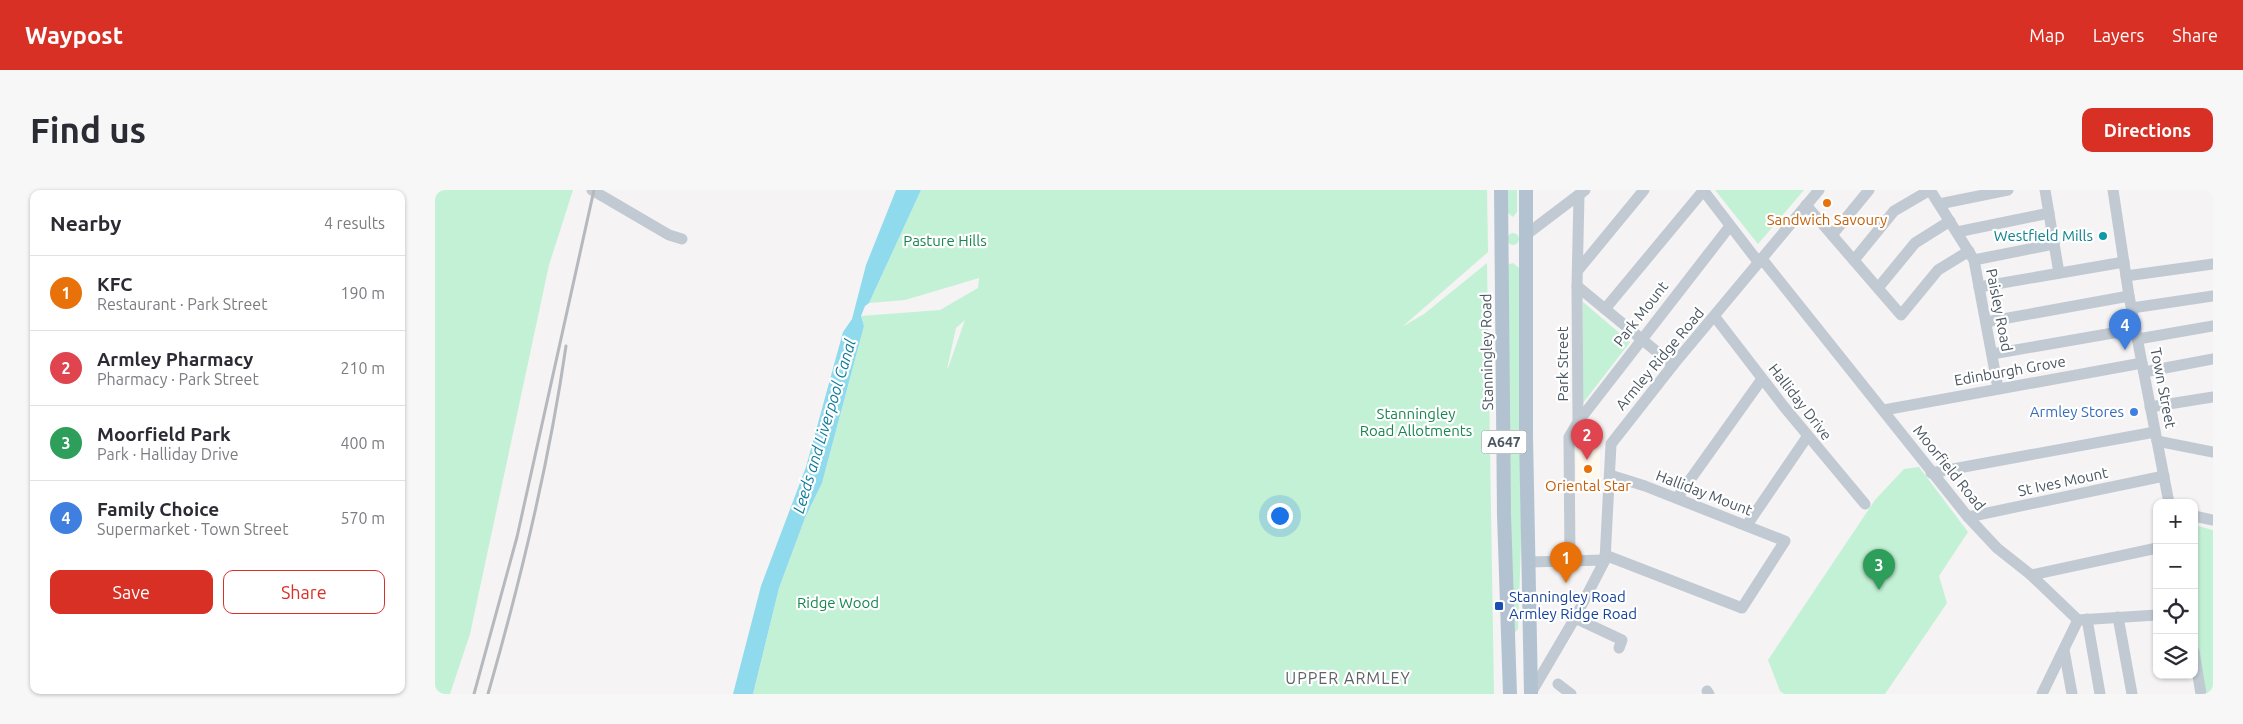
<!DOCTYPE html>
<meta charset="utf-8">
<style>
body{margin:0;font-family:Ubuntu,sans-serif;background:#f7f7f7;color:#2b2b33}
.controls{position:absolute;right:15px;bottom:15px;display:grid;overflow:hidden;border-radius:10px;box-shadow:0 1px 4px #0004}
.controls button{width:45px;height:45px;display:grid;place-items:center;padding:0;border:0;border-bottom:1px solid #e1e1e2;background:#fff;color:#2b2b33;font:25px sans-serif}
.you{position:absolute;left:844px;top:325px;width:18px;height:18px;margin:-12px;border:4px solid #fff;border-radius:50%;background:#1a73e8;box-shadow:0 0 0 8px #1a73e833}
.badge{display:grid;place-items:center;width:32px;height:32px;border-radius:50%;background:#d93025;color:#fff;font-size:16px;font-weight:700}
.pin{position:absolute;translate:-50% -41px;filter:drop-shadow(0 1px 2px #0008)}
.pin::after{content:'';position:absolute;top:26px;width:18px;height:15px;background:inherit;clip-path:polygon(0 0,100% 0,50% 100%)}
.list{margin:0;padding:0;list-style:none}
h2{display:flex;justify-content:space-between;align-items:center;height:65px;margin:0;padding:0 20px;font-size:21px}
h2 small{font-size:16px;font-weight:400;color:#7c7c81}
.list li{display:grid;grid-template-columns:32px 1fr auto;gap:15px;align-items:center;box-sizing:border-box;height:75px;padding:0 20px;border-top:1px solid #e1e1e2}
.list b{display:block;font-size:19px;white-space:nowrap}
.list p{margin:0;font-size:16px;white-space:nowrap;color:#7c7c81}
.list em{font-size:16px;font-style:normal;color:#7c7c81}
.actions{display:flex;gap:10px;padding:15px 20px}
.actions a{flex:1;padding:11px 0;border:1px solid #d93025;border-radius:10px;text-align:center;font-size:18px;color:#d93025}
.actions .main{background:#d93025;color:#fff}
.icon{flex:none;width:28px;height:28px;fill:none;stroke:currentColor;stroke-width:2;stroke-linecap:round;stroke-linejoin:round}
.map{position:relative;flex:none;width:1778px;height:504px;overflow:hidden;border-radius:10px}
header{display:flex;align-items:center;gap:30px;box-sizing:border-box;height:70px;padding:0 25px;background:#d93025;color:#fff}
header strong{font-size:24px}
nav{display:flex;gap:28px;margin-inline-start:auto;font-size:18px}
.intro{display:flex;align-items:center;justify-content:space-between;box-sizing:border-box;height:120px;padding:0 30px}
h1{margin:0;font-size:35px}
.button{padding:12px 22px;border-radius:10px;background:#d93025;color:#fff;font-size:18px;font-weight:700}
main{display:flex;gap:30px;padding:0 30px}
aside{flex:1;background:#fff;border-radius:10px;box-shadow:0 1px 4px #0004}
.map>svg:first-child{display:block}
.commercial{fill:#fdf9ef}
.green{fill:#c3f1d5;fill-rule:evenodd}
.water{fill:#90daee}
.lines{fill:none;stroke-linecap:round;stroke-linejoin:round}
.minor{stroke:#c1cad2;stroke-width:11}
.major{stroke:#b3c2d1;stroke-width:14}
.rail{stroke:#b5b8bd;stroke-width:3}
.food-dot{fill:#e8710a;stroke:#fff;stroke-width:2}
.culture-dot{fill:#0f9aa8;stroke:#fff;stroke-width:2}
.shop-dot{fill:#3f7fe0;stroke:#fff;stroke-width:2}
.transit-dot{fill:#1a4fb4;stroke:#fff;stroke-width:2}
.labels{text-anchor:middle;stroke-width:4.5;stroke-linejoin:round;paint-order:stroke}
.shield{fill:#fff;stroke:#808990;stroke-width:1}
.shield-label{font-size:14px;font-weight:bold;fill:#4a5661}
.food-label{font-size:15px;fill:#c56008;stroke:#fff}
.culture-label{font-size:15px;fill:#0d838f;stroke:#fff;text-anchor:end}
.park-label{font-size:15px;fill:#17864f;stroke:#fff}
.street-label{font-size:15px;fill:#4a5661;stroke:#fff}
.shop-label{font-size:15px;fill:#366cbe;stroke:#fff;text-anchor:end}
.transit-label{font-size:15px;fill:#164399;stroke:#fff;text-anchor:start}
.water-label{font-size:16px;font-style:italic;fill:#0c7c9b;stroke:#fff}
.neighbourhood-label{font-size:16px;letter-spacing:1px;fill:#5f6368;stroke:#fff}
</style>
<header>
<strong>Waypost</strong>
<nav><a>Map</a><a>Layers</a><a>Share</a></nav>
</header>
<div class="intro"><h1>Find us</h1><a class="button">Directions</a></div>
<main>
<aside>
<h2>Nearby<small>4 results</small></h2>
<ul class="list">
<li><span class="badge" style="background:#e8710a">1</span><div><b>KFC</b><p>Restaurant · Park Street</p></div><em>190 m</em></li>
<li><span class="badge" style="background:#e0444e">2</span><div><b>Armley Pharmacy</b><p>Pharmacy · Park Street</p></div><em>210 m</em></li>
<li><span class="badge" style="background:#2e9e5b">3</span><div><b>Moorfield Park</b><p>Park · Halliday Drive</p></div><em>400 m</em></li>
<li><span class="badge" style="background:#3f7fe0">4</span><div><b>Family Choice</b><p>Supermarket · Town Street</p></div><em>570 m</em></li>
</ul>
<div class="actions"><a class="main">Save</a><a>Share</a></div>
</aside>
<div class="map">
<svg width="1778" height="504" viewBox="0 0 1778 504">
<rect width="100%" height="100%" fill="#f5f3f3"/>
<path class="commercial" d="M1148,232L1168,248L1165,256V290H1141L1142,241Z"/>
<g class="green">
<path d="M0,0H138L114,75L35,444L15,504H0Z"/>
<path d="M486,0H1052L1053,62L967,137L989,124L1052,73L1059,504H318L344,398L370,328L387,293L429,136L426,126L505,120L543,98L544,88L470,110L434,113ZM530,130L513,178L512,179L521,138Z"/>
<path d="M1073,0H1082V22L1078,27L1072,22Z"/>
<path d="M1280,0H1369L1323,54Z"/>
<circle cx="1078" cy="49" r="6"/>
<path d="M1078,73L1084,78L1087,324L1083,439L1078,445L1075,381L1072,75Z"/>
<path d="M1148,112L1195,152L1148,213Z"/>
<path d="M1484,277L1533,342L1504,386L1512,413L1450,504H1349L1345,501L1333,470L1440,310L1469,279Z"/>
<path d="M1759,335L1778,340V504H1766L1759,466Z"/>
</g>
<path class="water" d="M461,0H486L434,113L430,116L426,126L429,136L387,293L370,328L344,398L318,504H298L326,396L371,277L408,142L417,129L431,75Z"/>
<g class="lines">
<g class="minor">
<path d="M157,0L234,45L247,49"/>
<path d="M1268,0L1324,73"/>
<path d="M1495,0L1539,70L1563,198"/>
<path d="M1610,0L1624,83"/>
<path d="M1678,0L1694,106L1734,313"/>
<path d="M1504,14L1573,0"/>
<path d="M1371,15L1466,125L1503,80L1534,61"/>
<path d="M1522,42L1614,23"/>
<path d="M1092,44L1150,0"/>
<path d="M1397,45L1434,0"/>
<path d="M1327,69L1533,327L1562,358L1596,385L1643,430L1722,425"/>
<path d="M1419,70L1459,21L1495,0"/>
<path d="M1539,70L1619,54"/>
<path d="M1144,79L1209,0"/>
<path d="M1691,86L1778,74"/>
<path d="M1142,96L1238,175"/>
<path d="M1544,97L1689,72"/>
<path d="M1443,98L1480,53L1515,31"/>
<path d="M1697,118L1778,106"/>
<path d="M1170,119L1268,1"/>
<path d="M1280,127L1350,218L1430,314"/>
<path d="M1551,132L1694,106"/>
<path d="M1703,149L1778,136"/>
<path d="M1557,164L1701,139"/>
<path d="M1709,182L1778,169"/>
<path d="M1715,217L1778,207"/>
<path d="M1449,220L1707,173"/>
<path d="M1143,232L1295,36"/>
<path d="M1722,251L1778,262"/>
<path d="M1496,283L1720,242"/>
<path d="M1242,308L1327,189"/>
<path d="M1759,326L1778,330"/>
<path d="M1533,327L1729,286"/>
<path d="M1312,335L1372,247"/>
<path d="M1170,365L1307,418L1350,351L1210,296L1175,285"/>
<path d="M1135,370L1134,247L1143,232L1142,96L1144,5"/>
<path d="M1094,372L1170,370"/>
<path d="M1596,385L1722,358"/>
<path d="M1683,427L1697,504"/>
<path d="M1140,428L1187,450L1184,458"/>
<path d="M1652,429L1665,504"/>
<path d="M1629,460L1637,504"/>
<path d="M1759,461L1766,504"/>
<path d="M1123,494L1136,504"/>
<path d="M1272,501L1274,504"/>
<path d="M1096,503L1140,428L1170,370L1176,254L1238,175L1384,0"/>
<path d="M1607,504L1643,430"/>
</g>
<g class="major">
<path d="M1066,0L1069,325L1075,504"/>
<path d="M1091,0V246L1096,504"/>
</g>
<g class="rail">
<path d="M39,504L82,347L159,0"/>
<path d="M53,504C86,389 114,274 131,156"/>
</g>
</g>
<g class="food-dot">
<circle cx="1392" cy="13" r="5"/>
<circle cx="1153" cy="279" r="5"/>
</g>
<circle class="culture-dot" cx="1668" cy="46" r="5"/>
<circle class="shop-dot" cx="1699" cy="222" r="5"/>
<rect class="transit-dot" x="1059" y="411" width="10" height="10" rx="2.5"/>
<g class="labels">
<rect class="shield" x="1046.5" y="240.5" width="45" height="23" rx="4"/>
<g class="shield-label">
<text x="1069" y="257">A647</text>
</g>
<g class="food-label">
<text x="1392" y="35">Sandwich Savoury</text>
<text x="1153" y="301">Oriental Star</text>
</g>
<g class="culture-label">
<text x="1658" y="51">Westfield Mills</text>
</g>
<g class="park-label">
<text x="510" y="56">Pasture Hills</text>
<text x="981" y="229">Stanningley<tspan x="981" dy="17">Road Allotments</tspan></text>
<text x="403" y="418">Ridge Wood</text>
</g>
<g class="street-label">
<text transform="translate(1564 120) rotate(79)" y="5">Paisley Road</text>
<text transform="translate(1206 124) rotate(-52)" y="5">Park Mount</text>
<text transform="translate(1052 162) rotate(-91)" y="5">Stanningley Road</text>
<text transform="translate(1225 169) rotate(-50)" y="5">Armley Ridge Road</text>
<text transform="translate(1128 174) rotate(-90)" y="5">Park Street</text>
<text transform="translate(1575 181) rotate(-10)" y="5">Edinburgh Grove</text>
<text transform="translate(1728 198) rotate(79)" y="5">Town Street</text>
<text transform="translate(1365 212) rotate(52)" y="5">Halliday Drive</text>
<text transform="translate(1514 278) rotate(51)" y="5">Moorfield Road</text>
<text transform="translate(1628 292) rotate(-12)" y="5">St Ives Mount</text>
<text transform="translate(1269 303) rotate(21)" y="5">Halliday Mount</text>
</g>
<g class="shop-label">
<text x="1689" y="227">Armley Stores</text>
</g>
<g class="transit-label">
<text x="1074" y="412">Stanningley Road<tspan x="1074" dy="17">Armley Ridge Road</tspan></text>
</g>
<g class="water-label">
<text transform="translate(389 236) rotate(-73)" y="6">Leeds and Liverpool Canal</text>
</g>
<g class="neighbourhood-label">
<text x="913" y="494">UPPER ARMLEY</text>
</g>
</g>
</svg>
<div class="controls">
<button>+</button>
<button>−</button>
<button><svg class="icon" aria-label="locate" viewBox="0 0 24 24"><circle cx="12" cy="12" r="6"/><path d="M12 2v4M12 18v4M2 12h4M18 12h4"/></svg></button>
<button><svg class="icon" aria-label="layers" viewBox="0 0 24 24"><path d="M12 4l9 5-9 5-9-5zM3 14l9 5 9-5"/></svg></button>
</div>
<div class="you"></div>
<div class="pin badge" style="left:1131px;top:393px;background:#e8710a">1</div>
<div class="pin badge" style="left:1152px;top:270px;background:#e0444e">2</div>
<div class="pin badge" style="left:1444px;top:400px;background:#2e9e5b">3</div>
<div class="pin badge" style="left:1690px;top:160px;background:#3f7fe0">4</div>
</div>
</main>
